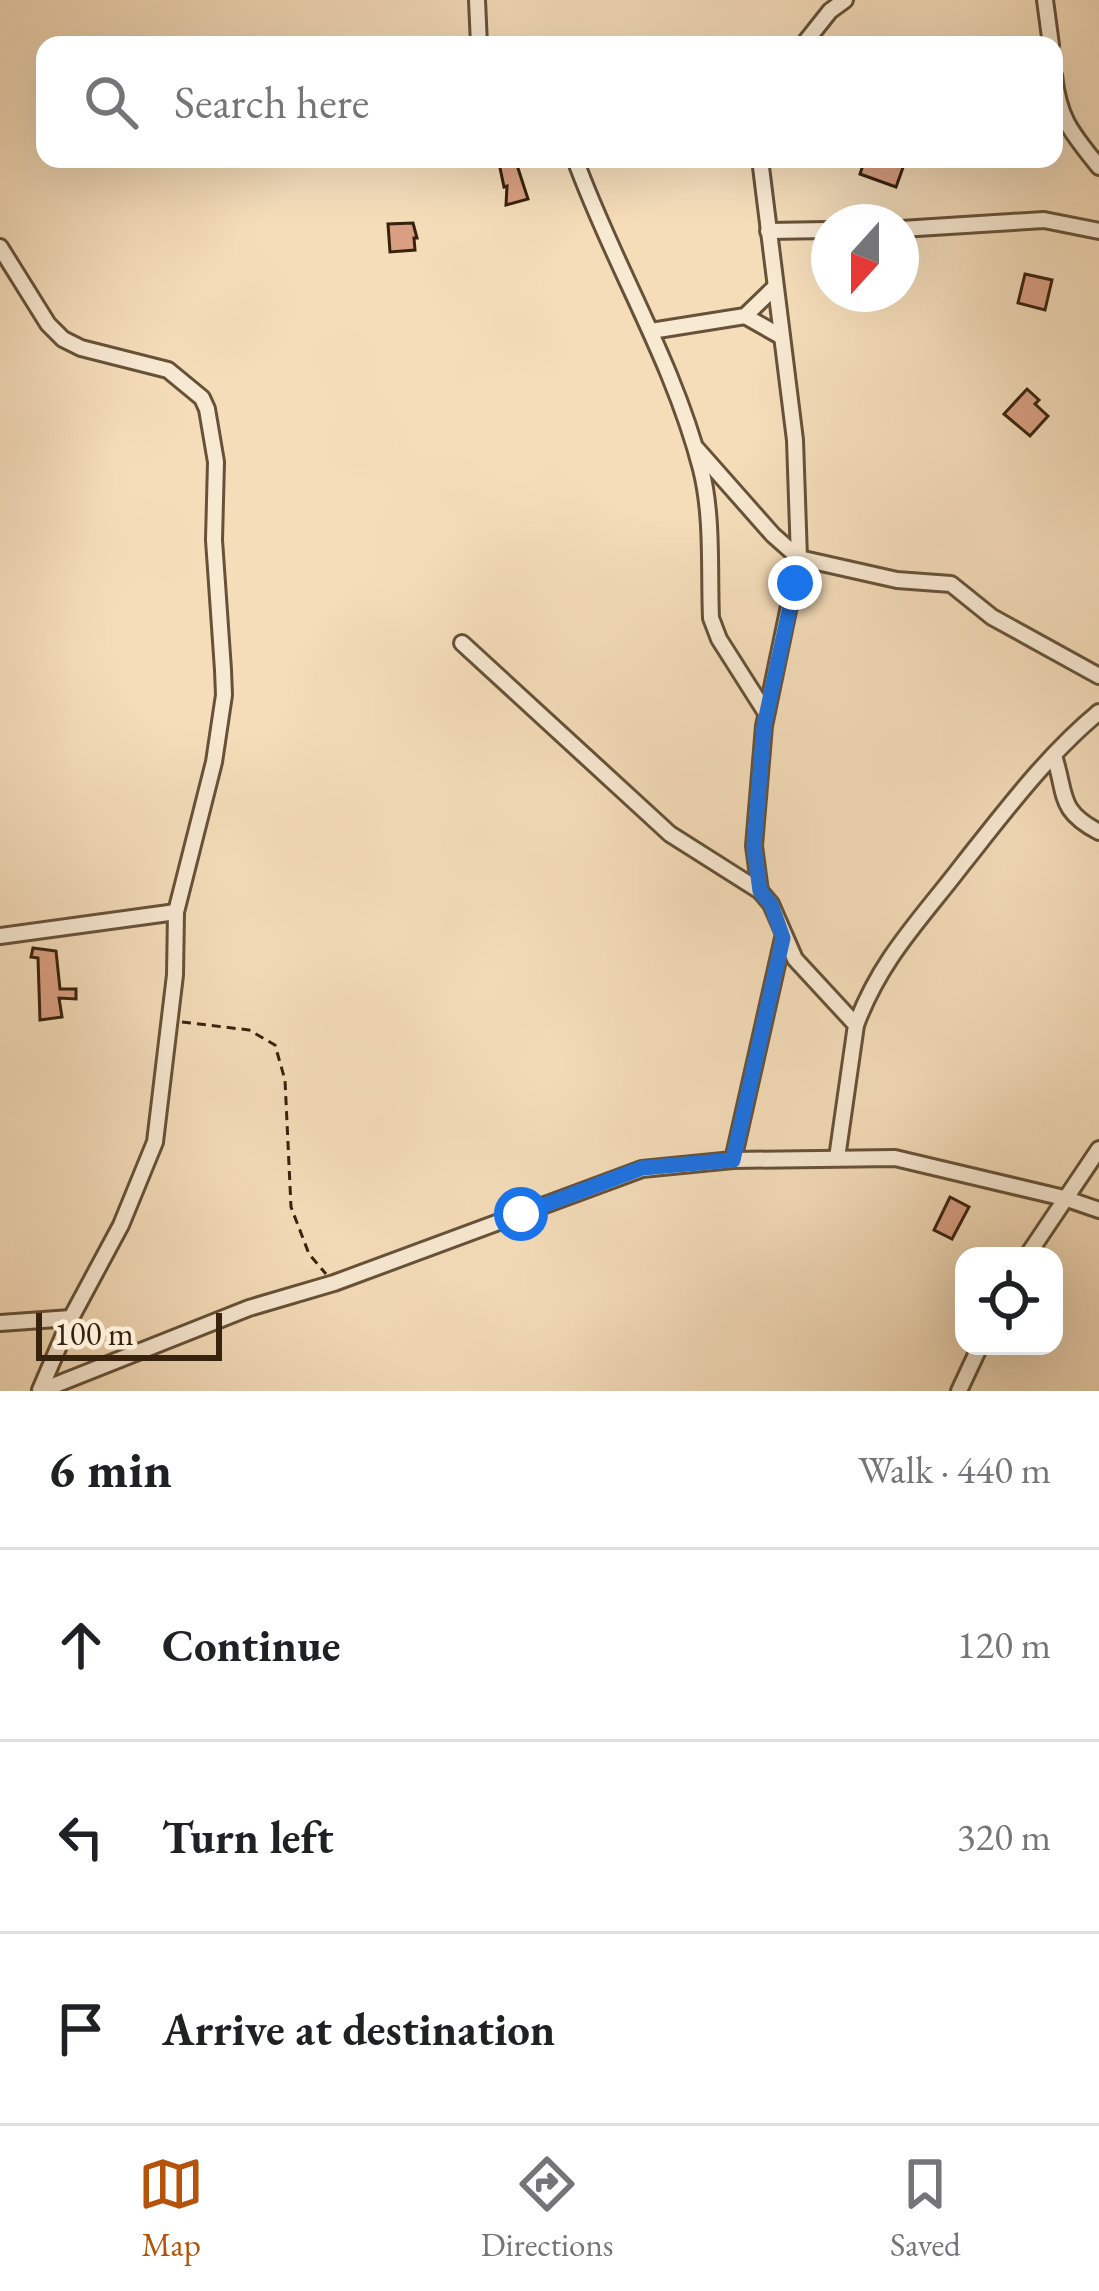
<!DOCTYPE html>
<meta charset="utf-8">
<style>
body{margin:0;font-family:"EB Garamond",serif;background:#f6f6f6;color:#202124}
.controls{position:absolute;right:36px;bottom:36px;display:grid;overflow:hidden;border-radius:24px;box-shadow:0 12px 48px #0002}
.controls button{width:108px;height:108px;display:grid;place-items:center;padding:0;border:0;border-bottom:3px solid #e0e0e0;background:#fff;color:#202124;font:60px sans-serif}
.compass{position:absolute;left:811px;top:204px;width:108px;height:108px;border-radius:50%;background:#fff;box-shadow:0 12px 48px #0002;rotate:201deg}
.scale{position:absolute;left:36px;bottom:30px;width:186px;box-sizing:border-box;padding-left:12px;border:6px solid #37230d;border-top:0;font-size:33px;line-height:42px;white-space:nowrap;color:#37230d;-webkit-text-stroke:9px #f8e9d2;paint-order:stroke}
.stop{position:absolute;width:36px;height:36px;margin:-27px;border:9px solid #1a73e8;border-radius:50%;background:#fff}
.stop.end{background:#1a73e8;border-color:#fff;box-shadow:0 3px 12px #0008}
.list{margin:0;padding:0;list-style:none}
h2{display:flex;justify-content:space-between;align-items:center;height:156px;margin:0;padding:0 48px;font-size:51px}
h2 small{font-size:39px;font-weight:400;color:#757577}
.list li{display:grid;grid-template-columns:78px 1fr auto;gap:36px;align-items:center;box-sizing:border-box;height:192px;padding:0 48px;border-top:3px solid #e0e0e0}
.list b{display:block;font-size:45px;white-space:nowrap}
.list em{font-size:39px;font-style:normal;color:#757577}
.icon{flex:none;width:66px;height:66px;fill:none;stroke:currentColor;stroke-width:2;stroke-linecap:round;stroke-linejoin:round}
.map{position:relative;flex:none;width:1099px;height:1391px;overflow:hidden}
.search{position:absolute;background:#fff;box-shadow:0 12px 48px #0002;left:36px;right:36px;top:36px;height:132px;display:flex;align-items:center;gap:30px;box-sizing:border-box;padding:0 42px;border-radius:24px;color:#757577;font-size:45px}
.sheet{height:732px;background:#fff}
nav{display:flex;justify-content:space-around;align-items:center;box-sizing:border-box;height:168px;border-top:3px solid #e0e0e0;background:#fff;font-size:33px;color:#757577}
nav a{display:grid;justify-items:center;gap:6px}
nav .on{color:#b45309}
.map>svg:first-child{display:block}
.building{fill:#da9f82;stroke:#37230d;stroke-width:3}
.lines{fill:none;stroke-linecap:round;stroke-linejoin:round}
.minor-casing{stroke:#665238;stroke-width:20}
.path{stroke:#37230d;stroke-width:3;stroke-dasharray:9 6;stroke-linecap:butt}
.minor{stroke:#f8e9d2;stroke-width:14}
.route{stroke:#1a73e8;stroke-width:15}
</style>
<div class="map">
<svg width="1099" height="1391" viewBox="0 0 1099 1391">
<rect width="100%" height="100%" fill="#f5ddba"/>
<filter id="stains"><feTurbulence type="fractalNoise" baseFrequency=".00167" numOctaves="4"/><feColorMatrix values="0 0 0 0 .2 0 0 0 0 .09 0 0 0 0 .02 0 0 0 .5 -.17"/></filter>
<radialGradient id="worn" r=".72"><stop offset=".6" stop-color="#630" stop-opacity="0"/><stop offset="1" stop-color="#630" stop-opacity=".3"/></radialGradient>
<g class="building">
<path d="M515,159L528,199L506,205L507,186L504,187L499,163Z"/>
<path d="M865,159H906L896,187L860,174Z"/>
<path d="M413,223L417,238H414L415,250L390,252L388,224Z"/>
<path d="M1025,274L1052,280L1045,310L1018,303Z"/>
<path d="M1027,389L1039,400L1035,404L1048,416L1030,436L1004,414Z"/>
<path d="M33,948L56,951L60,989H76V999L59,998L62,1017L40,1020L38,958L31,957Z"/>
<path d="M950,1197L969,1207L952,1239L934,1230Z"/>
</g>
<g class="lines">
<defs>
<g id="minor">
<path d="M477,0L479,45"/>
<path d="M1045,0L1051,45"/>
<path d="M803,45L830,11L845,0"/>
<path d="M1054,75C1059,120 1072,133 1099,167"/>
<path d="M575,159C613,264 673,360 701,469C713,516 709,570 711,618L719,639L766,713"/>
<path d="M901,229L1044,220L1099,231"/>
<path d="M768,231L829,230"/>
<path d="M0,247L48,324L63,339L81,348L168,370L202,398L207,409L216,462L214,540L223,670L224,695L214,762L176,912L175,975L155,1142L121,1225L71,1318L40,1390"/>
<path d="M745,316L782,337"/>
<path d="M651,331L745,316L775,287"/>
<path d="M697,449L773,535L799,558L897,580L951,584L992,617L1099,676"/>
<path d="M462,643L670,834L760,891L771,904L795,959L856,1025L837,1158"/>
<path d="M1054,756C1067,795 1057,810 1099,832"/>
<path d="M760,891L754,846L764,726L799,558L795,440L760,159"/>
<path d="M0,936L176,912"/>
<path d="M856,1025C881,958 921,919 963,864C1005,811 1047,755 1099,712"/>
<path d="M733,1160L783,938"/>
<path d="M1027,1256L1099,1149"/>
<path d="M0,1323L71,1318"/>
<path d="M40,1391L249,1308L334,1283L642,1169L733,1160L895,1158L1064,1198L1099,1210"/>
<path d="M959,1391L980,1346"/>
</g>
</defs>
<use href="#minor" class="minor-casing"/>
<path class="path" d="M182,1022L249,1030L275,1045L285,1080L291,1207L309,1254L326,1274"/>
<use href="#minor" class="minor"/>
</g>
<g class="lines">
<path class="route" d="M521,1214L642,1168L733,1160L783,938L771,904L760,891L754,846L764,726L795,583"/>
</g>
<rect width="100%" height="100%" filter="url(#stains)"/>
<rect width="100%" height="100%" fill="url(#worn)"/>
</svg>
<div class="controls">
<button><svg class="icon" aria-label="locate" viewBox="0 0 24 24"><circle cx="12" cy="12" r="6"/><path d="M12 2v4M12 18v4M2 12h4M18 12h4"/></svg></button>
</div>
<svg class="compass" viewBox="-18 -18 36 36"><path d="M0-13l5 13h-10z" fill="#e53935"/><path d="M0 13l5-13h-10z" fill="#757577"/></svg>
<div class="scale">100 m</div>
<div class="stop" style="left:521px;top:1214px"></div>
<div class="stop end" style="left:795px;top:583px"></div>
<div class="search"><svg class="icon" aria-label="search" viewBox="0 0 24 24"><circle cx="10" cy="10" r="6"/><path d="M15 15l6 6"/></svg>Search here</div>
</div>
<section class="sheet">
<h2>6 min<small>Walk · 440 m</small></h2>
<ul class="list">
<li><svg class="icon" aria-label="ahead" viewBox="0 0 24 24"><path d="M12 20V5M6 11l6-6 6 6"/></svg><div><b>Continue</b></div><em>120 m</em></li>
<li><svg class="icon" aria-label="left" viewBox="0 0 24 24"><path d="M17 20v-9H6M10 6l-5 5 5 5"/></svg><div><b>Turn left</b></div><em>320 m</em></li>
<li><svg class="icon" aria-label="arrive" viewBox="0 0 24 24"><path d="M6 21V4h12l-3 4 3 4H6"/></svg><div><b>Arrive at destination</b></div></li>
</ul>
</section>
<nav>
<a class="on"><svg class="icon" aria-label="map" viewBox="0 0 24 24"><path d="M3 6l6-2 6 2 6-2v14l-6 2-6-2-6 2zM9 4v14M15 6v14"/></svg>Map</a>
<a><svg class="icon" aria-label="directions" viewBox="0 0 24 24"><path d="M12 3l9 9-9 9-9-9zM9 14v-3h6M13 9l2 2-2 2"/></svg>Directions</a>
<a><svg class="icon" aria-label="saved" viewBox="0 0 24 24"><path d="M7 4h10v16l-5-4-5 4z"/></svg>Saved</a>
</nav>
